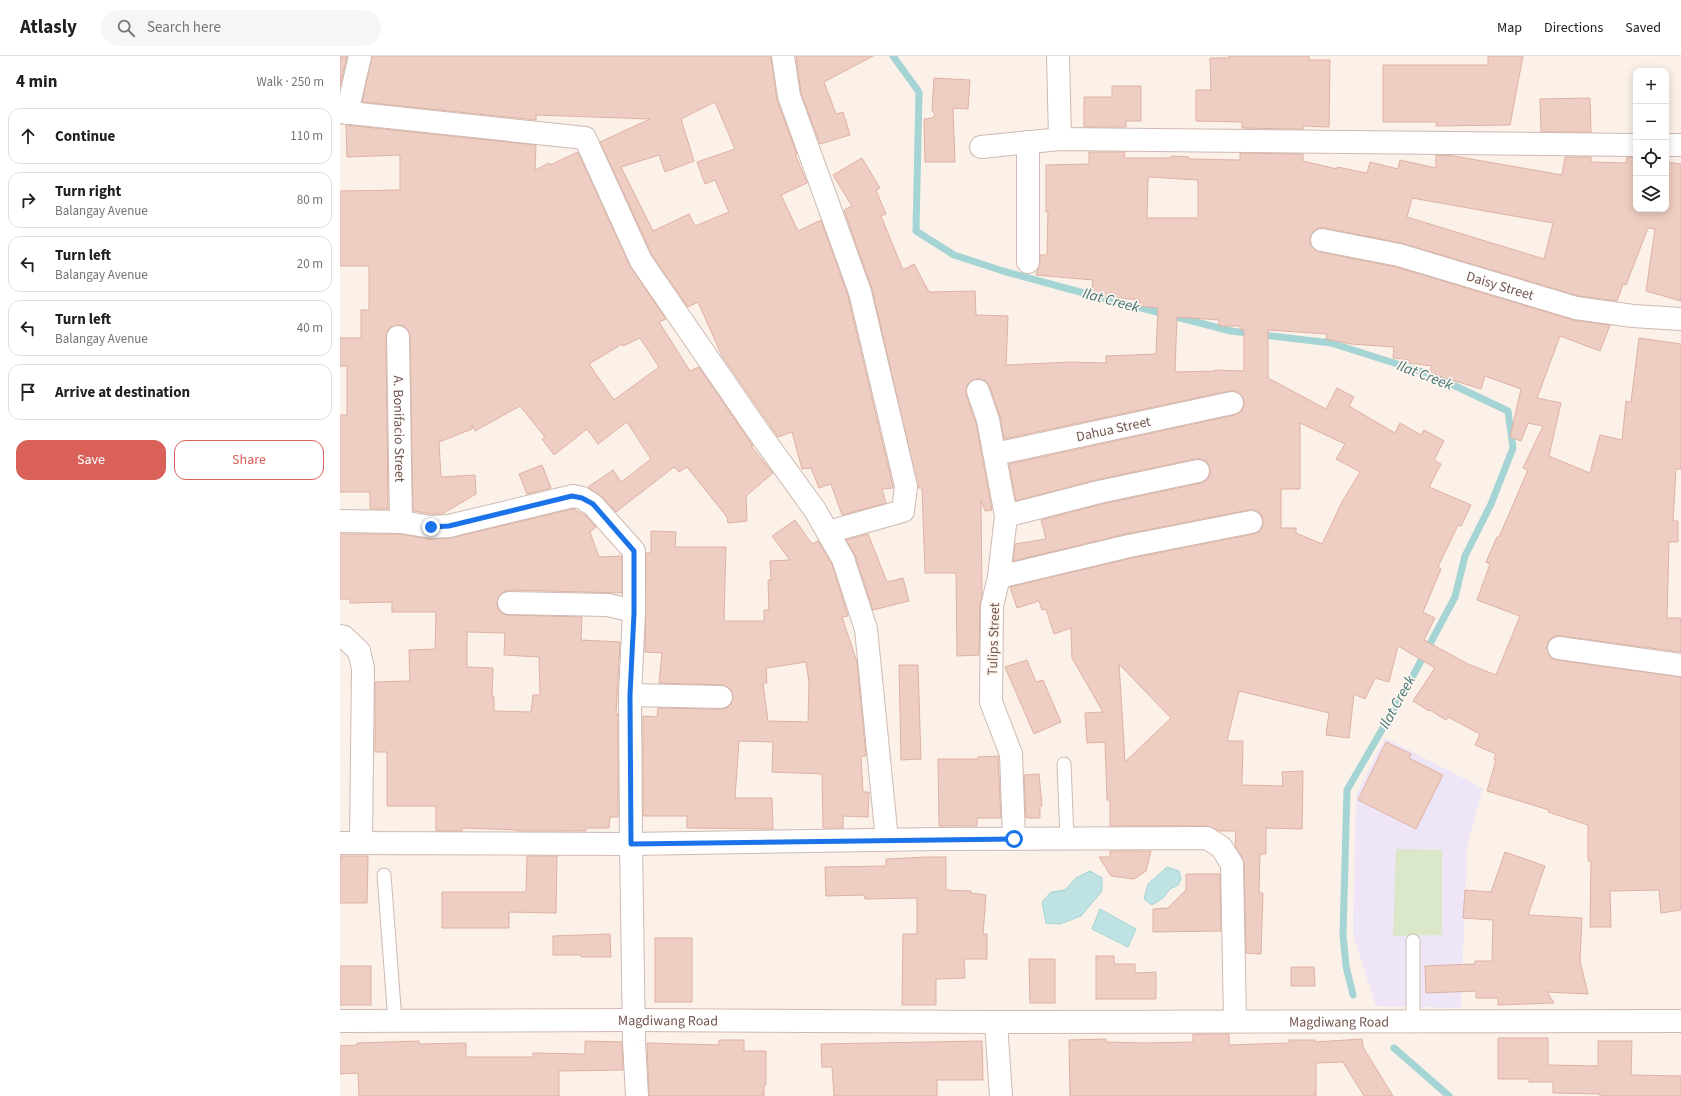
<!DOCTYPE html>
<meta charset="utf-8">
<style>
body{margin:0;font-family:"Source Sans 3",sans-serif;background:#f6f6f6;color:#202124}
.controls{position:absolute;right:12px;top:12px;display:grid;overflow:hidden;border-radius:8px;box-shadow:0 2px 10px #0003}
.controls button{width:36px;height:36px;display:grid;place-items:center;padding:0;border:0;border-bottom:1px solid #e0e0e0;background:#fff;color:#202124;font:20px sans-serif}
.stop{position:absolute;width:12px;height:12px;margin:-9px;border:3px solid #1a73e8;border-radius:50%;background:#fff}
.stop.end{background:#1a73e8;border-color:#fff;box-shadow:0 1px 4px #0008}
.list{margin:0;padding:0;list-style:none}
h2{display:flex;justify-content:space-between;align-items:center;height:52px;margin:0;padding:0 16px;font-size:17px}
h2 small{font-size:13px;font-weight:400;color:#757577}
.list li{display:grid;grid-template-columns:26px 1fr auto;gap:12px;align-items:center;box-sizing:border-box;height:56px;margin:0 8px 8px;padding:0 8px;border:1px solid #e0e0e0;border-radius:12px}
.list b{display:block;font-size:15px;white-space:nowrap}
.list p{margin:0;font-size:13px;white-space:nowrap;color:#757577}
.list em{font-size:13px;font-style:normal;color:#757577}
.actions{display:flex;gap:8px;padding:12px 16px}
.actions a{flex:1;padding:9px 0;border:1px solid #da6159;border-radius:12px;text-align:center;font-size:14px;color:#da6159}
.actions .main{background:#da6159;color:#fff}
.icon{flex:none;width:22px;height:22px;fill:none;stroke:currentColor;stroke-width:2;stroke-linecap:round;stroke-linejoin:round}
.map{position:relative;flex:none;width:1341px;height:1040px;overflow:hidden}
header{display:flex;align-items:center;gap:24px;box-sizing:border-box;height:56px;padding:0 20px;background:#fff;border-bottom:1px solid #e0e0e0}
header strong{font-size:19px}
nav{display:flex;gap:22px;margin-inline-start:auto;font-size:14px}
.search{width:280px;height:36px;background:#f6f6f6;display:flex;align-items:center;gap:10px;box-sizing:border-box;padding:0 14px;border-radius:22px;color:#757577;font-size:15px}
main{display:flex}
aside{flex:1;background:#fff}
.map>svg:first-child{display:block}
.education{fill:#eee5f7}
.green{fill:#dae7c8}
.water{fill:#bee3e2;stroke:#a5d4d4}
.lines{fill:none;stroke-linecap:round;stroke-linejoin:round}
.stream{stroke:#a5d4d4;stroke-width:7}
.building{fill:#eecdc2;stroke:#dfb1a4;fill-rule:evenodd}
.service-casing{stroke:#cebab2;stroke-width:15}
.minor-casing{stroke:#cebab2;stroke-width:24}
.tertiary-casing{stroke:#cebab2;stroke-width:24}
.secondary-casing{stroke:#d0b9b0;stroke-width:24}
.service{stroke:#fff;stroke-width:13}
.minor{stroke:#fff;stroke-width:22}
.tertiary{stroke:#fff;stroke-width:22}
.secondary{stroke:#fff;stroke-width:22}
.route{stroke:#1a73e8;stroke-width:5}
.labels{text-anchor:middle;stroke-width:3.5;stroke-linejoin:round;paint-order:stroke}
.street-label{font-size:14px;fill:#73564e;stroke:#fef5ef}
.water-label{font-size:15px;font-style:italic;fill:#437676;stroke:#fef5ef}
</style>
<header>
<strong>Atlasly</strong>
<div class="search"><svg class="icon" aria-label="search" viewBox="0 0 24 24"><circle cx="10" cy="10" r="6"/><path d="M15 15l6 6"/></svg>Search here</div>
<nav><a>Map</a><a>Directions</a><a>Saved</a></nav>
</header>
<main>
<aside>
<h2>4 min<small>Walk · 250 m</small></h2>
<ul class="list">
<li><svg class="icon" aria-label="ahead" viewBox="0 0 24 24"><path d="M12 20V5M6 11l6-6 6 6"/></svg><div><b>Continue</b></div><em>110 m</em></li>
<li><svg class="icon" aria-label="right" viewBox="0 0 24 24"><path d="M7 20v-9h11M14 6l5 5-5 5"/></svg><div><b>Turn right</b><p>Balangay Avenue</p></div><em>80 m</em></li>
<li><svg class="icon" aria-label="left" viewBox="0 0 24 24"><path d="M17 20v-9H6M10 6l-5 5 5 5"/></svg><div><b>Turn left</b><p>Balangay Avenue</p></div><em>20 m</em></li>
<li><svg class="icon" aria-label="left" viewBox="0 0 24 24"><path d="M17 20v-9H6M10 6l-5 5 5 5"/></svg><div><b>Turn left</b><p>Balangay Avenue</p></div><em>40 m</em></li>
<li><svg class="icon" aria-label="arrive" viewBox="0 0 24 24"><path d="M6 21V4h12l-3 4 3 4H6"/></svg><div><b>Arrive at destination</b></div></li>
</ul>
<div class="actions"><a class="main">Save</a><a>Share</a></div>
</aside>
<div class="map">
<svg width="1341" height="1040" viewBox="0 0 1341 1040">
<rect width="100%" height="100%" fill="#fbf1e8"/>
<path class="education" d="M1045,682L1143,732L1127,790L1121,952L1036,950L1013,879L1016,739Z"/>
<path class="green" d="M1056,793L1102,794V879L1053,880Z"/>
<g class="water">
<path d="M827,811L839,815L841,823L838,829L830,833L823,842L812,849L804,843L808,828Z"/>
<path d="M750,815L762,822V835L741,860L720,868L706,867L702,846L711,836L725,834L736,822Z"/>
<path d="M760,853L796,873L788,891L752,873Z"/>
</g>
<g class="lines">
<g class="stream">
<path d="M553,0L579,36L576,175L614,199L663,215L751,239L891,275L991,287L1092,319L1168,355L1173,392L1151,448L1125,500L1115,541L1068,629L1007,734L1003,879L1006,910L1013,939"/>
<path d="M1054,992L1109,1040"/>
</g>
</g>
<g class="building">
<path d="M0,0H7L0,31Z"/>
<path d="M32,0H431L437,44L457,98H455L467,127L441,139L458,175L481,164L508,240L553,431V432L542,433L546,447L502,459L491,428L479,432L471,412L462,413L452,376L438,381L382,300L358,246L348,251L312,199L260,86L310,63L196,59V64L22,46ZM375,46L395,93L357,106L365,128L375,124L389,156L355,170L349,158L313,175L281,111L319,99L325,116L354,105L341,63Z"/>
<path d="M456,0H533L484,26L496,58L503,56L510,79L480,88L461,37Z"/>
<path d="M889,0H969V4H990L989,71L963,70V73H949L902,72V66L856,65V34H871L870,2H889Z"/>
<path d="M1148,0H1183L1170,69L1096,70L1097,66H1043V9H1148Z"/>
<path d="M594,22L630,24L628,53L613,52L615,106H585L584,63L592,62L595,59L592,54Z"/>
<path d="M772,30H801V65H786V71H744V41H772Z"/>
<path d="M1250,42L1251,76H1201L1200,43Z"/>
<path d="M6,69L196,89L195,114L209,107L210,109L238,96L290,210L326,263L319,266L350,315L359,311L413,390H411L433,417L406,440L407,465L388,467L387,461L347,411L339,416L334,411L276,456L262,441L248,431L273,414L281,426L311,403L287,366L258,388L247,373L214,399L202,383L205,381L180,350L135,375L132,369V373L99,386L101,421L135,419L136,438L102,458H92L73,455L70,281L68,274L64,270L58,269L51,271L47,275L46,281L48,453H30V436H0V359H7V310H0V282H21V254H29V210H0V135L60,134V99L7,101ZM300,282L319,311L274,344L249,308L282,288L283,290Z"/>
<path d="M749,96H785L784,102H831V100L849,101V103L900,104V97L963,98V105L997,113V111L1027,117L1030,106L1058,113L1060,104L1096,112V99L1114,100L1222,119L1225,101H1251V106L1286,107L1287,101H1296V153H1326V106L1341,108V245L1306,235L1315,173L1308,172L1286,229L1283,228L1277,245L1239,240L1061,187L984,172H978L973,176L970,182V188L974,193L980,196L1056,211L1233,264L1270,269L1260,295L1220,280L1197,342L1221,347L1209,400L1250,417L1260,379L1282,384L1286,345L1291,346L1299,282L1341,288V413H1336L1333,465H1338V486H1329L1327,562H1341V596L1221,580H1215L1209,584L1207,591L1208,597L1211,602L1217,604L1341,621V854L1321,857L1319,834L1270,835L1271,871H1250L1251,805H1248V769L1208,756L1209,754L1147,735L1156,704L1154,703L1156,698L1135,689L1140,678L1108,661L1106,664L1090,654L1089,655L1073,645L1095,612L1058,590L1049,626L1035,622L1025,643L1014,638L1009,682L986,679L989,657L899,635L887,685H903L902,729L943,730L942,716L963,715L962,773L926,772V798H920L919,837H923L921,898L906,897L904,808L902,801L895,790L896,775H879L867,770H770V744H767L765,686L747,687L745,657L763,656L732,602L731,572L714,578L706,553L702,554L699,545L677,552L670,531L792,502L913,478L919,476L923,470V463L921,458L915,454H909L786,478L673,505L675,488L706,483L701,464L762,448L861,427L867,424L870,419V413L867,406L861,403H855L756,424L676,445L669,408L895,359L901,356L904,350V344L901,339L896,335H889L664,383L660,360L650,331L646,325L640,323H634L629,327L626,332V339L636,367L652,454L645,455L641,444L642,539L640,550L639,599L617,600L616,517H585L582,432H578L532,233L504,154L512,150L493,119L522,102L540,132L536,134L546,158L541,160L563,214L574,208L589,236L635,235L636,259L668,260L666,309L730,306L766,307V300L816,298L818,252L799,250L800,244L751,239L753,224L696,219L700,206V199H707L708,156H706V109L749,108ZM811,121L858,124V162H807L808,122ZM1072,142L1213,167L1204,203L1067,161ZM837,261L879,264V270H900V273L904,274V315L875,314V315L835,316ZM928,274L987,278L986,283L1011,288L1054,291L1053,302L1069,304V307L1092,310L1089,317L1141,333L1145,320L1181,333L1170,381L1181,385L1188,367L1203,370L1183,412L1188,414L1159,481H1157L1146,506L1150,508L1137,544L1180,560L1156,619L1128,608L1084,584L1095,562L1083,556L1101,513L1098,511L1118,469L1121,470L1131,449L1089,431L1101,408L1094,404L1104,385L1084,374L1081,379L1060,367L1055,377L1009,350L1014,341L997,332L986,353L928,322ZM960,367L1005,388L996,403L1020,416L1002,446L982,488L956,477V472H941V433H960ZM779,608L831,662L785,706L782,655Z"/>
<path d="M202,409L211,432L187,438L179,418Z"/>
<path d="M233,453L245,459L256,471L250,476L259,501L282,500V537L169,534L163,536L159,540L157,547L158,553L163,558L168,559L242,561L241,584L280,586L276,658H278V761H270L269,772H246V775H178V774L122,772V775H96V750H47V696H35V626L70,625L69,594L95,593L96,556H52V546L10,547V543H0V478H60L89,483L110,482ZM127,576L165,577L164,599L199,601L200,639H193L191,656L154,655V641H152L153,612L127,611Z"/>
<path d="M455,464L472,488L478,485L492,508L508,560L502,561L517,606L526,700H521L523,736H529L528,761L503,760V772H483L482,718L432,716L433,686L399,685L395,742H432L433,773L347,772V760H303V660L317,661L318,652L381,653L387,652L391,648L393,642L392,635L388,631L382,629L319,627L322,597L305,596L306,497H311V475L336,476L335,491H386L384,565H424V554H429L428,524H431L430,505L450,504L432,480ZM466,606L469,626L468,666L428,665L423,627H427L426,612Z"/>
<path d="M528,478L547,526L563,522L569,545L533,554L515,499L506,484Z"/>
<path d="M687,604L696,626L703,624L721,666L694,678L665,611Z"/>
<path d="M559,609H578L581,703L561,704Z"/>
<path d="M1046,686L1071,698L1069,702L1103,719L1076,773L1018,744Z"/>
<path d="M658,700L661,762H637V770H599L598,703H638V701Z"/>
<path d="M699,718L702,750H700V762H686L684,719Z"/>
<path d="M770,795H811L806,815L794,823L771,820L759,801H770Z"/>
<path d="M1165,796L1205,810L1188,859L1242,862L1240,905L1248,938L1207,936L1214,947L1158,949V942H1136V935L1086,937L1085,910L1135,908V905H1152L1153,864L1123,862L1125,834L1151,836Z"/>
<path d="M0,800H28L27,847H0Z"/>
<path d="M187,800H217L216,857L169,856V872H102V836H186Z"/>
<path d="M587,801H606V834L631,835V837L646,839L643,878H647V903H624L625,922L596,923V949H562L563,878H577V842L525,843L524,839L486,840L485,811L546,810V803Z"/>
<path d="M846,818H880L881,875L813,876V853L828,852L846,834Z"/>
<path d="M270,878L271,901H241V899H213V880Z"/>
<rect x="315" y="882" width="37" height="64"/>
<path d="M756,900H774V908H795V917L816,916V943H756Z"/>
<path d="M689,903H715V947H690Z"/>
<rect x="0" y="910" width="31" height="39"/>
<path d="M951,911H974L975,930H951Z"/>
<path d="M853,978H889V989L949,987V984H975V986L1022,983L1023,991L1053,1040H1024L1003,1006L976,1007V1040H730L729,984L766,983V986L805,987L853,986Z"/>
<path d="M1158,982H1208V1009L1258,1010V985H1292L1291,1019L1341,1020V1040H1260V1038L1213,1037V1026H1189V1023H1158Z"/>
<path d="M379,984H404V995H426V1029H424V1040H309L307,987L379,989Z"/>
<path d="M79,985V988L126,987V1001H193V997L245,998V985L282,986L283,1014L219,1015V1040H19L18,1017L0,1018V990L17,989V987Z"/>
<path d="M642,985L643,1024H597V1040H494L492,1011H482L481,988Z"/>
</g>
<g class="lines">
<defs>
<g id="service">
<path d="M724,708L727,782"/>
<path d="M44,819L55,965"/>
<path d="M1073,965V885"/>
</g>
<g id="minor">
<path d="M443,0L449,40L520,236L566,430L563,455L488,476"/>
<path d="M718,0L720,83"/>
<path d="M0,56L245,82L301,205L420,378L475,454L503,503L526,573L547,784"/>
<path d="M7,57L20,0"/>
<path d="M688,86V206"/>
<path d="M1326,89H1341"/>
<path d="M641,91L720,83L1296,89"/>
<path id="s1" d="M982,184L1059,199L1236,252L1293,260L1341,263"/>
<path id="s2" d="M58,281L61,466"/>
<path d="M638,335L648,364L666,460L659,521L652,550L651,646L671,698L674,783"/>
<path id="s3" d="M655,398L892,347"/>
<path d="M666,460L759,436L858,415"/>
<path d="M0,465L61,466L91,471L109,470L233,440L242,442L253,449L294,495V557L290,639L291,788L294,985L297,1040"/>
<path d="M659,521L789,490L911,466"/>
<path d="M169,547L268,549L285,553L294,552"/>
<path d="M0,580L4,581L19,595L23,612L21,786"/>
<path d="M1219,592L1341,609"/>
<path d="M290,639L381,641"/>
<path d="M0,787L291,788L599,783L867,782L881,791L892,808L895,965"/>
</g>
<path id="tertiary" d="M656,966L661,1040"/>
<g id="secondary">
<path id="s4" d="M0,965L294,964L656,966L1341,965"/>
</g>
</defs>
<use href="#service" class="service-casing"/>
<use href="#minor" class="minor-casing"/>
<use href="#tertiary" class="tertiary-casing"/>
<use href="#secondary" class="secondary-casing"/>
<use href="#service" class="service"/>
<use href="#minor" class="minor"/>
<use href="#tertiary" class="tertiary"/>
<use href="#secondary" class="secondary"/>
</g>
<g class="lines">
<path class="route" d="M91,471L109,470L232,440L242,442L253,448L294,495V557L290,639L291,788L674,783"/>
</g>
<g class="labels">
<g class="street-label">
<text dy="5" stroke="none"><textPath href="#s1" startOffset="184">Daisy Street</textPath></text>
<text dy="5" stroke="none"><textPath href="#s2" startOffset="92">A. Bonifacio Street</textPath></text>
<text dy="5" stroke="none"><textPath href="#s3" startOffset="121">Dahua Street</textPath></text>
<text transform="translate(653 583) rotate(-88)" y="5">Tulips Street</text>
<text dy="5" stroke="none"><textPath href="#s4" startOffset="328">Magdiwang Road</textPath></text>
<text dy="5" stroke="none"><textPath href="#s4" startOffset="999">Magdiwang Road</textPath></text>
</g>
<g class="water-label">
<text transform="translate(771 244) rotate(15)" y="5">Ilat Creek</text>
<text transform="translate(1085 319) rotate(21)" y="5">Ilat Creek</text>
<text transform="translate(1057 646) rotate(-61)" y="5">Ilat Creek</text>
</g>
</g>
</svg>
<div class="controls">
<button>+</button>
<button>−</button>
<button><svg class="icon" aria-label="locate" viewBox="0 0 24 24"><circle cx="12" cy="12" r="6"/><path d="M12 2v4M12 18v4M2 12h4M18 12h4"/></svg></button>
<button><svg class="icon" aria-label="layers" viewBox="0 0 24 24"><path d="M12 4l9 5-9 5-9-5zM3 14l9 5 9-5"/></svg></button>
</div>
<div class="stop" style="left:674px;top:783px"></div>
<div class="stop end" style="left:91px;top:471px"></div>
</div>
</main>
